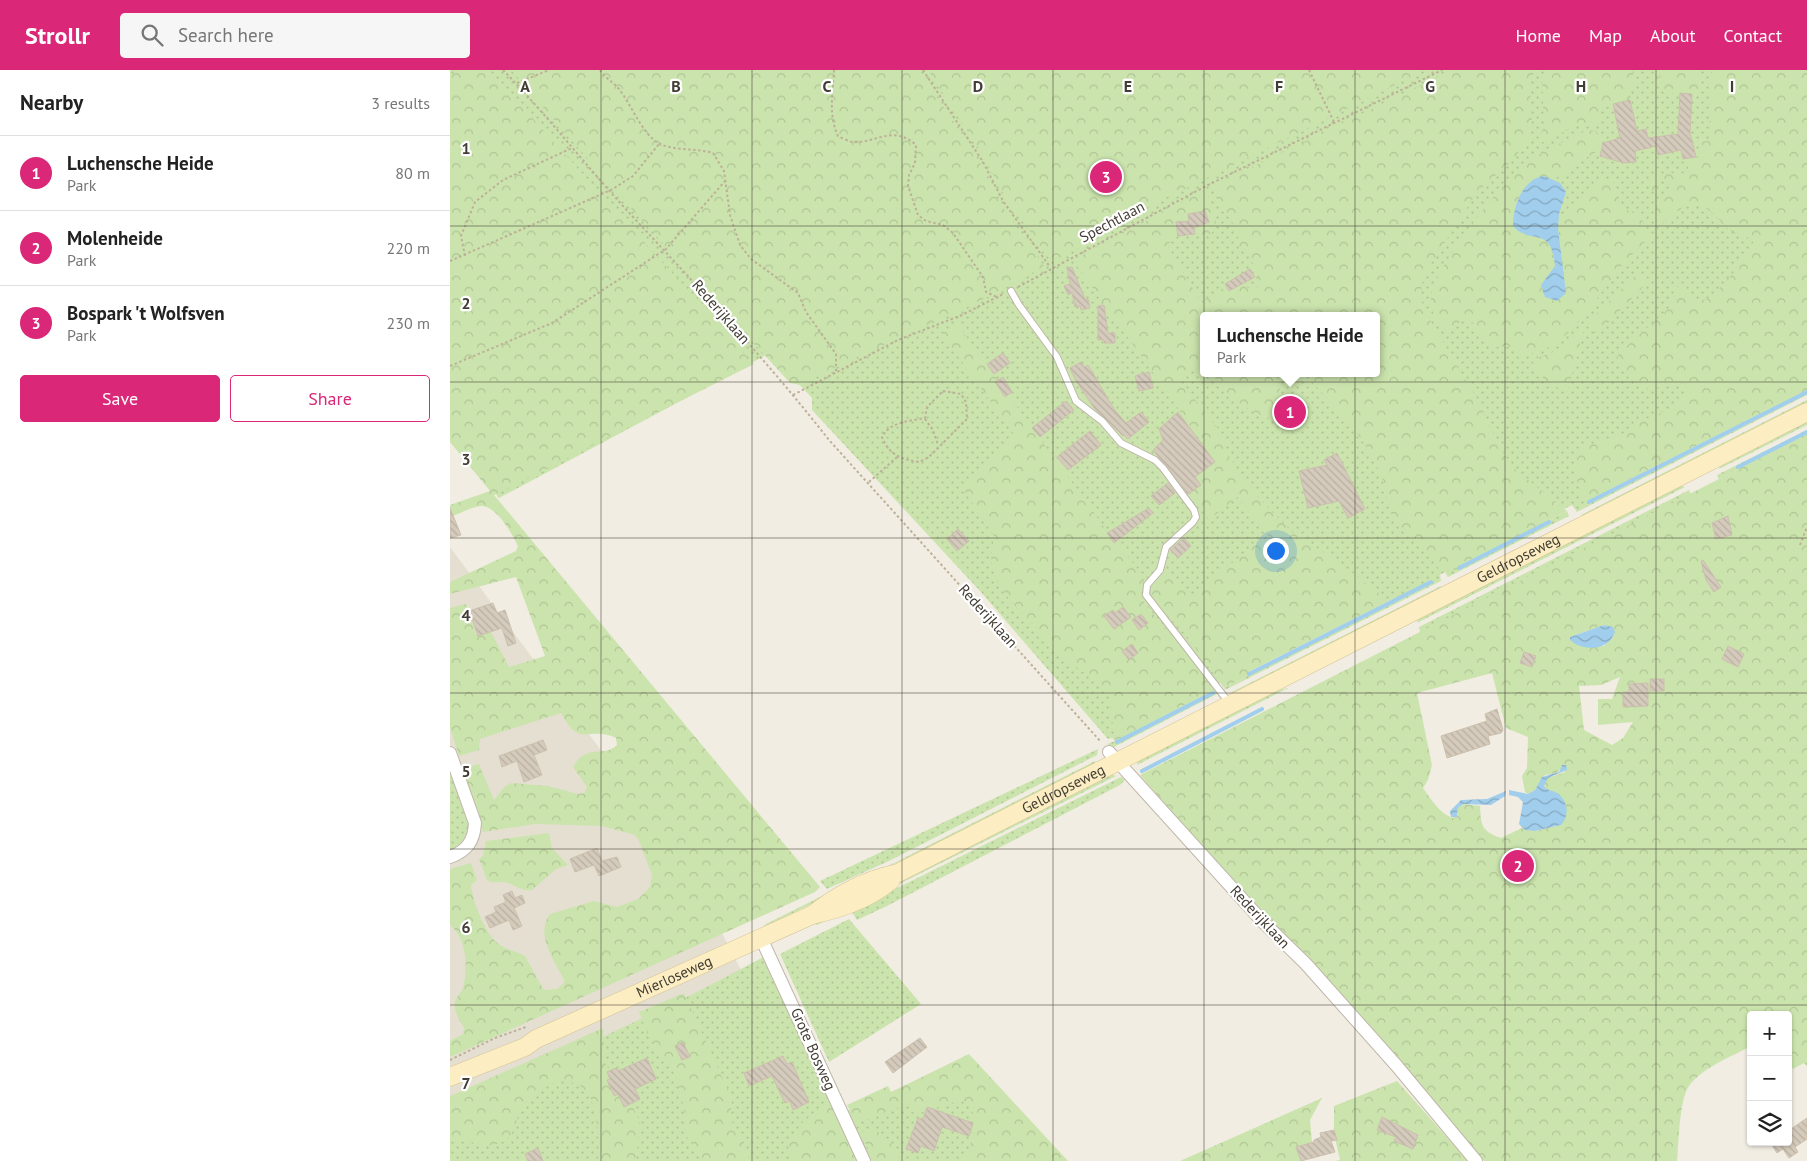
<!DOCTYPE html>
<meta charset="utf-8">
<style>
body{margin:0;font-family:"PT Sans",sans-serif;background:#f6f6f6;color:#222}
.controls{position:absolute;right:15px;bottom:15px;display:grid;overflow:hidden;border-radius:5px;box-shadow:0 1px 4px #0004}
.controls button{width:45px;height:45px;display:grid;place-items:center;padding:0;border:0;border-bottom:1px solid #e0e0e0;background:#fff;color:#222;font:25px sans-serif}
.you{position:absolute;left:825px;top:480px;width:18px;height:18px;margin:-12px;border:4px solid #fff;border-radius:50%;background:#1a73e8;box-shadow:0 0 0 8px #1a73e833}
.badge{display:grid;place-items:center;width:32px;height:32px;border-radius:50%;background:#db2777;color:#fff;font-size:16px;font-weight:700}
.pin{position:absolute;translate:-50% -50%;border:2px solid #fff;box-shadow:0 1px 5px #0006}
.popup{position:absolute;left:750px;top:242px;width:180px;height:65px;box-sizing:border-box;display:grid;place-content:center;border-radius:5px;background:#fff;filter:drop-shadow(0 1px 4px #0005);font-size:16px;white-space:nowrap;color:#767676}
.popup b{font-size:19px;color:#222}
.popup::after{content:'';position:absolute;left:50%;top:100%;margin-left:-10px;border:10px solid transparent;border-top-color:#fff}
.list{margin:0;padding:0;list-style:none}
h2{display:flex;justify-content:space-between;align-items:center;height:65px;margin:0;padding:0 20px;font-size:21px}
h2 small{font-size:16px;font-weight:400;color:#767676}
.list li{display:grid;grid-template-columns:32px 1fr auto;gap:15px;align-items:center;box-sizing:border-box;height:75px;padding:0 20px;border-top:1px solid #e0e0e0}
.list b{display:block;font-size:19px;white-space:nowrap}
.list p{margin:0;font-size:16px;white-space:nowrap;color:#767676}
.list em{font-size:16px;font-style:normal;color:#767676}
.actions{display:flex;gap:10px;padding:15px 20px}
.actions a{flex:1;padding:11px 0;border:1px solid #db2777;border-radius:5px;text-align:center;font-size:18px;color:#db2777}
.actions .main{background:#db2777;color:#fff}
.icon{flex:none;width:28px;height:28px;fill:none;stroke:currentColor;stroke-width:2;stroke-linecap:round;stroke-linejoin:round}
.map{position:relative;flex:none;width:1357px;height:1091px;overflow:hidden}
header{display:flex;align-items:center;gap:30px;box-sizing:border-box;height:70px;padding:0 25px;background:#db2777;color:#fff}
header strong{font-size:24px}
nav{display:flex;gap:28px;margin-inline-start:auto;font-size:18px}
.search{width:350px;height:45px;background:#f6f6f6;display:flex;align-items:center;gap:12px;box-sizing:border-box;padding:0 18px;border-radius:5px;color:#767676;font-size:19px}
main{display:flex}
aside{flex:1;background:#fff}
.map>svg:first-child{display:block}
.residential{fill:#e5dfd1}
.grass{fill:url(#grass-dots);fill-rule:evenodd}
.forest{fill:url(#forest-crowns);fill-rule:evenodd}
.water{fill:url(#water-waves)}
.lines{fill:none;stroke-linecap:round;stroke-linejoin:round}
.stream{stroke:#a1ceec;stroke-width:4}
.building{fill:url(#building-back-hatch);stroke:#ccc0ad}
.service-casing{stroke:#bfb7a9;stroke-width:8}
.minor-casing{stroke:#bfb7a9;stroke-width:14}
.secondary-casing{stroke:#d3c296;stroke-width:19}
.path{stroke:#bdb098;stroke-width:2;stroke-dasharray:2.5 2.5;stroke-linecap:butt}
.service{stroke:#fff;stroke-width:6}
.minor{stroke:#fff;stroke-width:12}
.secondary{stroke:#fceec2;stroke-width:18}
.grid{fill:none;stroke:#423d34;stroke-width:1;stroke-opacity:0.55}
.labels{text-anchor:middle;stroke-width:4.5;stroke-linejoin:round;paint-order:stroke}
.street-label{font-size:15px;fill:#423d34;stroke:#fff}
.grid-label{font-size:16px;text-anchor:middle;font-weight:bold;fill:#423d34;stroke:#fff;stroke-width:4.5;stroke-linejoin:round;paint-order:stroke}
</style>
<header>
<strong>Strollr</strong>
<div class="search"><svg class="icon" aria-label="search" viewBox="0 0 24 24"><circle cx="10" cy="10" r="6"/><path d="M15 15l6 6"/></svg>Search here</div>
<nav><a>Home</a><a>Map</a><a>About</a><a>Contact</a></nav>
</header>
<main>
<aside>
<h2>Nearby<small>3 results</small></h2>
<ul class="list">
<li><span class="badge">1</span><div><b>Luchensche Heide</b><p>Park</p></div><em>80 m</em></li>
<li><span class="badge">2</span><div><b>Molenheide</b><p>Park</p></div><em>220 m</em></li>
<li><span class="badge">3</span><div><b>Bospark 't Wolfsven</b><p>Park</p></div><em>230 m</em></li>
</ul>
<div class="actions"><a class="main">Save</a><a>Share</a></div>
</aside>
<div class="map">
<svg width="1357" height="1091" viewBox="0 0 1357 1091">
<defs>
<pattern id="grass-dots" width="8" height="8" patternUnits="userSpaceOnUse" patternTransform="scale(1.25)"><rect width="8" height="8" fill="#cbe4ad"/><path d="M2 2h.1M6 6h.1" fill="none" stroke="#b0c495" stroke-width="1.8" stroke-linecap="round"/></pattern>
<pattern id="forest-crowns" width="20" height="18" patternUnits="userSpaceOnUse" patternTransform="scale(1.25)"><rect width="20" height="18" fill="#cbe4ad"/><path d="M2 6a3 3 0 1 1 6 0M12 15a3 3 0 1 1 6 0" fill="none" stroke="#b0c495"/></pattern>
<pattern id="water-waves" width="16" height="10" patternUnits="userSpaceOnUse" patternTransform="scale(1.25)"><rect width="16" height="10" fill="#a1ceec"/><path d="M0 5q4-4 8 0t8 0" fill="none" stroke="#85a8c0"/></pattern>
<pattern id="building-back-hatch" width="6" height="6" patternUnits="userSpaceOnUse" patternTransform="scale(1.25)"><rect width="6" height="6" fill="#d5cbbc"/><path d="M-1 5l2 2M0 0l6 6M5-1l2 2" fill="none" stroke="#b8afa2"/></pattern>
</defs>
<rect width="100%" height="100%" fill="#f1ede3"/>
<path class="residential" d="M0,477L173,710L272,863L389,1091H0Z"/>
<g class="grass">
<path d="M0,0H1357V316L1134,432L1357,320V325L1127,442L1122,435L994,500L1009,497L1117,441L1119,446L998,507L995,502L990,505L991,511L775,620L774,618L799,605L800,602L939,531L936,529L665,666V671L766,619L769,623L664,677L657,674L665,671L662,668L658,669L530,521L362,340V328L320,283L49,428L0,368ZM754,246H926V303H754Z"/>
<path d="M1357,330V335L1136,447L1131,445Z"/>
<path d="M1357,349V355L1269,399L1271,393Z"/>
<path d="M1357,360V364L1269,409L1267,405Z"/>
<path d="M1228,415L1235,417L967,553L969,546Z"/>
<path d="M1239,420L1241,425L970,563L969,557Z"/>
<path d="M991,516L990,521L787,624L782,622Z"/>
<path d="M837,618H838L687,695L689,688L815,624Z"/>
<path d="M648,679L647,685L441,790L377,819L370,811Z"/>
<path d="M645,691L644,697L312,858L316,854L398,813L438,796Z"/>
<path d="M0,700L21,763V770L0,784Z"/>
<path d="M659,703L666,706L367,855L363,853Z"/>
<path d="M671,707L675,710L670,715L435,837L407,850L401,841Z"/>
<path d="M399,849L471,934L379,992L330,884Z"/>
<path d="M321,883L395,1041L531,1001L611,1091H0V1040L247,922Z"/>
</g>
<g class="forest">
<path d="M6,0H39L304,294L44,425L370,817L365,822L0,987V971L13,964L14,958C10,951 3,941 5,932C6,927 11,923 13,918C18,899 17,868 0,855V799L21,793L27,810L21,815C23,832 35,865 50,875C58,880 67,882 75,886L92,917L94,920L107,919L115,912C106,893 84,864 100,844L144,831L167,837L188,829L200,817L202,805L189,771L185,765L152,756L85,754L33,762L13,698L29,694L44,730L54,717L61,713L98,716L128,724L134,723L137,717L123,697C136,673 154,688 167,675L166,668C137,655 131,680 111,643L30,669L29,680L9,686L0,658V538L15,534L17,536L26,564L40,560L59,597L95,586L66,507L0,524V512L66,481L68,476C62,464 47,436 31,436C21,437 9,444 0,447V435L40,421L0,372V8Z"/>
<path d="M61,0H469L529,91L549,132L594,196C519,242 435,271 357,312L350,315L340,313L177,134Z"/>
<path d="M478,0H975L700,136L644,170L602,192L555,127L534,87Z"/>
<path d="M1002,0H1085L1081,8L1080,20L1082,55L1080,66L1064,89L1028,121L979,197L972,213L971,225L973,236L981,252L1027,329L1054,385L1066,400L1117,441L1011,495L1009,499L996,501L988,498L976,478L946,452L940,442L932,406L918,380L908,364L855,303H926V246H754V301H738L731,312L772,364L777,383L797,415L824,444L842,462L888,492L939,531L800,601L799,605L774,618L739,569L700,521L702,512L713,498L741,525L818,465L787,427L759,450L727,406L759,382L623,190L755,120C762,136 772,149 761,164L727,166L717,175L748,227L753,231L789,208L801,221L809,216C810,202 800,189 793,177H789L787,160L761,117Z"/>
<path d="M1101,0H1182L1185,17L1177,19L1182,30L1149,39L1151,54H1130L1089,74L1094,54L1092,10Z"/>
<path d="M1208,0H1248L1251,23L1249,25L1214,23Z"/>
<path d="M1262,0H1357V320L1134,432C1115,380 1125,378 1173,364C1179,362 1183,356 1189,353C1205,344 1227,340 1237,323L1236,316L1232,313L1199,319C1186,311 1165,301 1168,284L1218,239L1226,216L1232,219L1242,231L1260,229L1284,202L1285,195L1300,181L1305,167C1274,174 1267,130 1240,135C1229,137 1217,151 1208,157L1201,146L1222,117L1218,111H1212L1198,125C1200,96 1213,105 1234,103L1238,99L1240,90L1252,86L1249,71H1259Z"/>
<path d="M1139,60L1146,61L1153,70C1149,84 1142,83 1132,91C1119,100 1111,112 1094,106L1065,134L1063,156L1067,161L1096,170C1111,191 1102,201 1092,222L1102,231L1113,228C1120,201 1106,175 1109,148C1132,136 1132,110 1163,109C1165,126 1170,141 1188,144L1201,166C1189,177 1178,188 1168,200C1143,232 1118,280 1073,285C1058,270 1054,281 1040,275C1022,268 1033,233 994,262C987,251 980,241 981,227C985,195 1050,115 1075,94C1084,86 1127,64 1139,60Z"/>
<path d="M1188,203L1195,204L1197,207L1194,216L1149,262L1143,263L1140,259L1142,248Z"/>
<path d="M507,254L660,465L695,508L687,525L768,618L665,671L658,620L603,580L586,557L561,532L545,508L541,488L544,466L511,416L565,366L491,262Z"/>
<path d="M1135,255L1118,320C1099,317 1090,308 1082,290L1106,281Z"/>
<path d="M758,303H826L834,338L817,348C800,341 788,333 775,321C769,314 767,308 758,303Z"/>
<path d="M1357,364V996L1354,993L1343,999L1338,991V945H1301V976C1281,987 1253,997 1239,1016C1229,1030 1229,1072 1227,1091H1034L856,887L736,759L690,705ZM1154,555L1164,566L1154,576C1141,578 1129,577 1120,567ZM1042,603L1056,658L1078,667L1077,698L1072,706L1075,722L1078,724L1085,720L1095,705L1107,703L1114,695L1115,702L1098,708L1094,714L1095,719L1107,723L1111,755L1085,761L1072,758L1051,768C1031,761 1031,755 1030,736L1013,734L1008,738V745L1003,748C990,744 981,729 973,718L978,710L982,695L967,623ZM1170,607L1162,629H1148V655L1183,652L1173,668L1162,675L1134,660L1129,616L1151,615Z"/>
<path d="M99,763L102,778L118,795L106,799L82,820C71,821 68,817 58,813C50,810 44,815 37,810L29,789L33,786L36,771Z"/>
<path d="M234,923L282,1029L280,1047L287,1063L296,1076L299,1091H252L237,1067L234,1038L227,1008L213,986L200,970L189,942Z"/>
<path d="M153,958L155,993L181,1033L190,1052L186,1091H148C149,1072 149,1027 130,1016C110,1004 88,1018 74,1034C65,1045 67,1066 52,1072C40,1078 31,1073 19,1072C13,1071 6,1072 0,1072V1026Z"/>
<path d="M519,984L618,1091H515C521,1078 522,1068 523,1053C526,1008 480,1049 463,1042L458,1036C439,1037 424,1051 406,1052L397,1035L438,1016L441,1022Z"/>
<path d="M947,1011L1018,1091H885L890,1090L884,1064V1036Z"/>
<path d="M872,1028L860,1050L863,1083L851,1087V1091H730Z"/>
<path d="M379,1030L408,1091H340L338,1073L351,1054Z"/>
<path d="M425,1061C438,1065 445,1079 450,1091H424L410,1062Z"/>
</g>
<g class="water">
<path d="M1094,106L1110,113L1116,122L1109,144L1108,159L1116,223L1107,231L1095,227L1091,215L1105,196C1101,153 1080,176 1063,156C1063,137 1072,109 1094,106Z"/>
<path d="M1154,555L1163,557L1165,562C1159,581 1133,582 1120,570V567Z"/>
<path d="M1112,695H1116L1117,700L1098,708L1094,716C1097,721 1102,720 1107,723C1118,730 1120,746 1111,755L1085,761L1075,760L1069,754L1073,732L1068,727L1059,725V720L1078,724L1085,720L1092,707L1109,702Z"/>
<path d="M1056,721L1055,726L1041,735L1013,734L1008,738L1007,747H1001L1000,741L1011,730L1037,729Z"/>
</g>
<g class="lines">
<g class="stream">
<path d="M1288,397L1357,362"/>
<path d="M1139,432L1357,322"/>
<path d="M1009,498L1099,452"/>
<path d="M799,604L981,512"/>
<path d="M667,672L763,623"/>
<path d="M692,701L812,639"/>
</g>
</g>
<g class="building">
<path d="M1230,23L1242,24L1240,63L1246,87L1233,89L1231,80L1208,85L1206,76L1185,81L1186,92L1174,93L1150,86L1153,73L1170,68L1163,34L1180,30L1187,61L1196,59L1198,68L1228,64Z"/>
<path d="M755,141L759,152L744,158L745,164L728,166L726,152L739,151L738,144Z"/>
<path d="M622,197L635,229H638L640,238L631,240L630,236L625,237L622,223L618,225L614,216L620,214L617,198Z"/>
<path d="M800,199L805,207L779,221L775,214Z"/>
<path d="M654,235L658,263H665V273H654V270H648V236Z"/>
<path d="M553,283L560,293L544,304L537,294Z"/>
<path d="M631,292L634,297L638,295L664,339L676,353L691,342L699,352L678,369L674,365L673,366L644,338L626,311L620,298Z"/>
<path d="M699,302L703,318L689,321L685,306Z"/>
<path d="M553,307L562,322L555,327L545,312Z"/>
<path d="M616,331L624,340L590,367L582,358Z"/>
<path d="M728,342L765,392L745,407L751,415L738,424L703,380L713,370L709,359Z"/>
<path d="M640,361L651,375L618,400L607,387Z"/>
<path d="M887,383L915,439L898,448L889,431L858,438L849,401L877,395L874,390Z"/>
<path d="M718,413L725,423L709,435L701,426Z"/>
<path d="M0,438L11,465L0,468Z"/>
<path d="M699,438L703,443L664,473L657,463Z"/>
<path d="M1278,446L1282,465L1266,469L1262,453Z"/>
<path d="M508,459L519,471L507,481L497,469Z"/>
<path d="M734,468L741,476L728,488L720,480Z"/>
<path d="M1253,490L1271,517L1264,522L1256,510L1251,491Z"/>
<path d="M43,533L47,543L55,540L66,573L58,576L52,558L28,566L19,541Z"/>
<path d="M673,537L681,547L664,559L654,546L663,540L665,543Z"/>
<path d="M691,544L698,553L689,560L682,550Z"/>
<path d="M682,574L688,583L679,590L672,581Z"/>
<path d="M1278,576L1294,584L1288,597L1272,589Z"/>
<path d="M1074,582L1086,586L1082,597L1070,593Z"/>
<rect x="1200" y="609" width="14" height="12"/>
<path d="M1198,613V636L1173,637V622H1179V614Z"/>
<path d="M1047,639L1053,660L1051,663L1038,666L1040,674L997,688L991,666L1037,651L1035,644Z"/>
<path d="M93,670L97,680L84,685L92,705L74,712L67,691L52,697L49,686Z"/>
<path d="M147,778L152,791L167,787L171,797L149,806L144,795L125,802L120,789Z"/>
<path d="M62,821L65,828L72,825L75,833L64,838L72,856L63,860L59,850L40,858L35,847L46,842L44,837L56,832L53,825Z"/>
<path d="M470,968L477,977L443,1003L435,992Z"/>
<path d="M233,972L240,987L232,990L225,976Z"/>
<path d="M333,986L337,994L342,992L359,1032L343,1040L340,1031L335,1033L322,1006L299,1016L294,1003Z"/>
<path d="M197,988L206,1009L185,1019L190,1029L174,1037L168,1024L164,1026L157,1010L160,1009L157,1002L166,998L168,1001Z"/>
<path d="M477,1037L523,1053L519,1066L492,1057L484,1081L471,1076L468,1083L456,1079L468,1048L473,1049Z"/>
<path d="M932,1047L968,1065L963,1079L944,1071L946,1067L927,1060Z"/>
<path d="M1357,1048V1069L1345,1077L1348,1082L1339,1088L1333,1079L1327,1083L1320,1072H1338V1061Z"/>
<path d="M884,1060L887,1070L881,1071L885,1082L851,1091L846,1077L864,1072V1070L871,1067L870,1063Z"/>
<path d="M88,1078L93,1091H78L75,1084Z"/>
</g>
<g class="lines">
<defs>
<path id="service" d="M561,221L569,235L607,287L626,331L652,351L671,373L705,390L713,398L744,440L746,447L743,452L716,477L710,500L697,515L696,525L780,634"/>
<g id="minor">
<path d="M659,682L813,852L856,894L946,995L1026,1091"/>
<path d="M0,683L25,753C24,771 17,781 0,787"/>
<path d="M311,868L414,1091"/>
</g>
<g id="secondary">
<path id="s1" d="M362,845C389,824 415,810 448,803L1357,342"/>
<path id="s2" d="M0,1007L75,977L86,969L362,845C389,839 420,829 441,810"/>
</g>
</defs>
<use href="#service" class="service-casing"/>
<use href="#minor" class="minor-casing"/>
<use href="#secondary" class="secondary-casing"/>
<g class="path">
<path d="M53,0C99,47 139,100 184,148C251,220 318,292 379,370L651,672"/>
<path d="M150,0C155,8 163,12 169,19C181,34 193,66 210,74C226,81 246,78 263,83L274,101L280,145L290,175L301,189L348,223L356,242L386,284V302"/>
<path d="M384,0C383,23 378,45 388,66C392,68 398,71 402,72C425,74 443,54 466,75L465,93L459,105L458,116L468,145L476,151L493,155L503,163L533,207L536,222L547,227"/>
<path d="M473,0L533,92L553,131L600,197"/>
<path d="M859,0L884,52"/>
<path d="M67,13L99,0"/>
<path d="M15,186L11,166L25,132L53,110L122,78"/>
<path d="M0,191L161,120L183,106L209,74"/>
<path d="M568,217L756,116L992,0"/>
<path d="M0,296L102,253L216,179L275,111"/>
<path d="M493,321L511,324L516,332L517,349L479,387L469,392C451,389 439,385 432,367C439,352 460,351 475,348L477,337Z"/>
<path d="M343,325L448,270L512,245L553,224"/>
<path d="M475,349L483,360L488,375"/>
<path d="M419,412L447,387"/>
<path d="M1350,475L1357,457"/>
<path d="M0,990L45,968L76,957"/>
</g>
<use href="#service" class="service"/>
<use href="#minor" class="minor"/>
<use href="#secondary" class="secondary"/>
</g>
<path class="grid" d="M151,0V1091M302,0V1091M452,0V1091M603,0V1091M754,0V1091M905,0V1091M1055,0V1091M1206,0V1091M0,156H1357M0,312H1357M0,468H1357M0,623H1357M0,779H1357M0,935H1357"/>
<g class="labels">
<g class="street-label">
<text transform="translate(662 152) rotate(-28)" y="5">Spechtlaan</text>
<text transform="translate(271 242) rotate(49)" y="5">Rederijklaan</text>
<text dy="5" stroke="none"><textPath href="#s1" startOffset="792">Geldropseweg</textPath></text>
<text transform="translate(538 546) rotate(48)" y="5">Rederijklaan</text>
<text dy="5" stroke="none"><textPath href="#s1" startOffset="282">Geldropseweg</textPath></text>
<text transform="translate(810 847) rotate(47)" y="5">Rederijklaan</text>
<text dy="5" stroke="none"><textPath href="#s2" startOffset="246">Mierloseweg</textPath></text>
<text transform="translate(363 979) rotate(66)" y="5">Grote Bosweg</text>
</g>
</g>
<g class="grid-label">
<text x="75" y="22">A</text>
<text x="226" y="22">B</text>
<text x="377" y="22">C</text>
<text x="528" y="22">D</text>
<text x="678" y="22">E</text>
<text x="829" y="22">F</text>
<text x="980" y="22">G</text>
<text x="1131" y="22">H</text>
<text x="1282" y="22">I</text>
<text x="16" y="84">1</text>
<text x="16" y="239">2</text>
<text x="16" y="395">3</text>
<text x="16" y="551">4</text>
<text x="16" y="707">5</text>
<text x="16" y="863">6</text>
<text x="16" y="1019">7</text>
</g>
</svg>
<div class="controls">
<button>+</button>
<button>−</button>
<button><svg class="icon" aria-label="layers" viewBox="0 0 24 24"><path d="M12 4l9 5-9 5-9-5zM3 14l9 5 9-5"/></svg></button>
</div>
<div class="you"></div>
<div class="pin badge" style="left:840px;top:342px">1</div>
<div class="popup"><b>Luchensche Heide</b>Park</div>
<div class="pin badge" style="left:1068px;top:796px">2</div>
<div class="pin badge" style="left:656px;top:107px">3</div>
</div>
</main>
